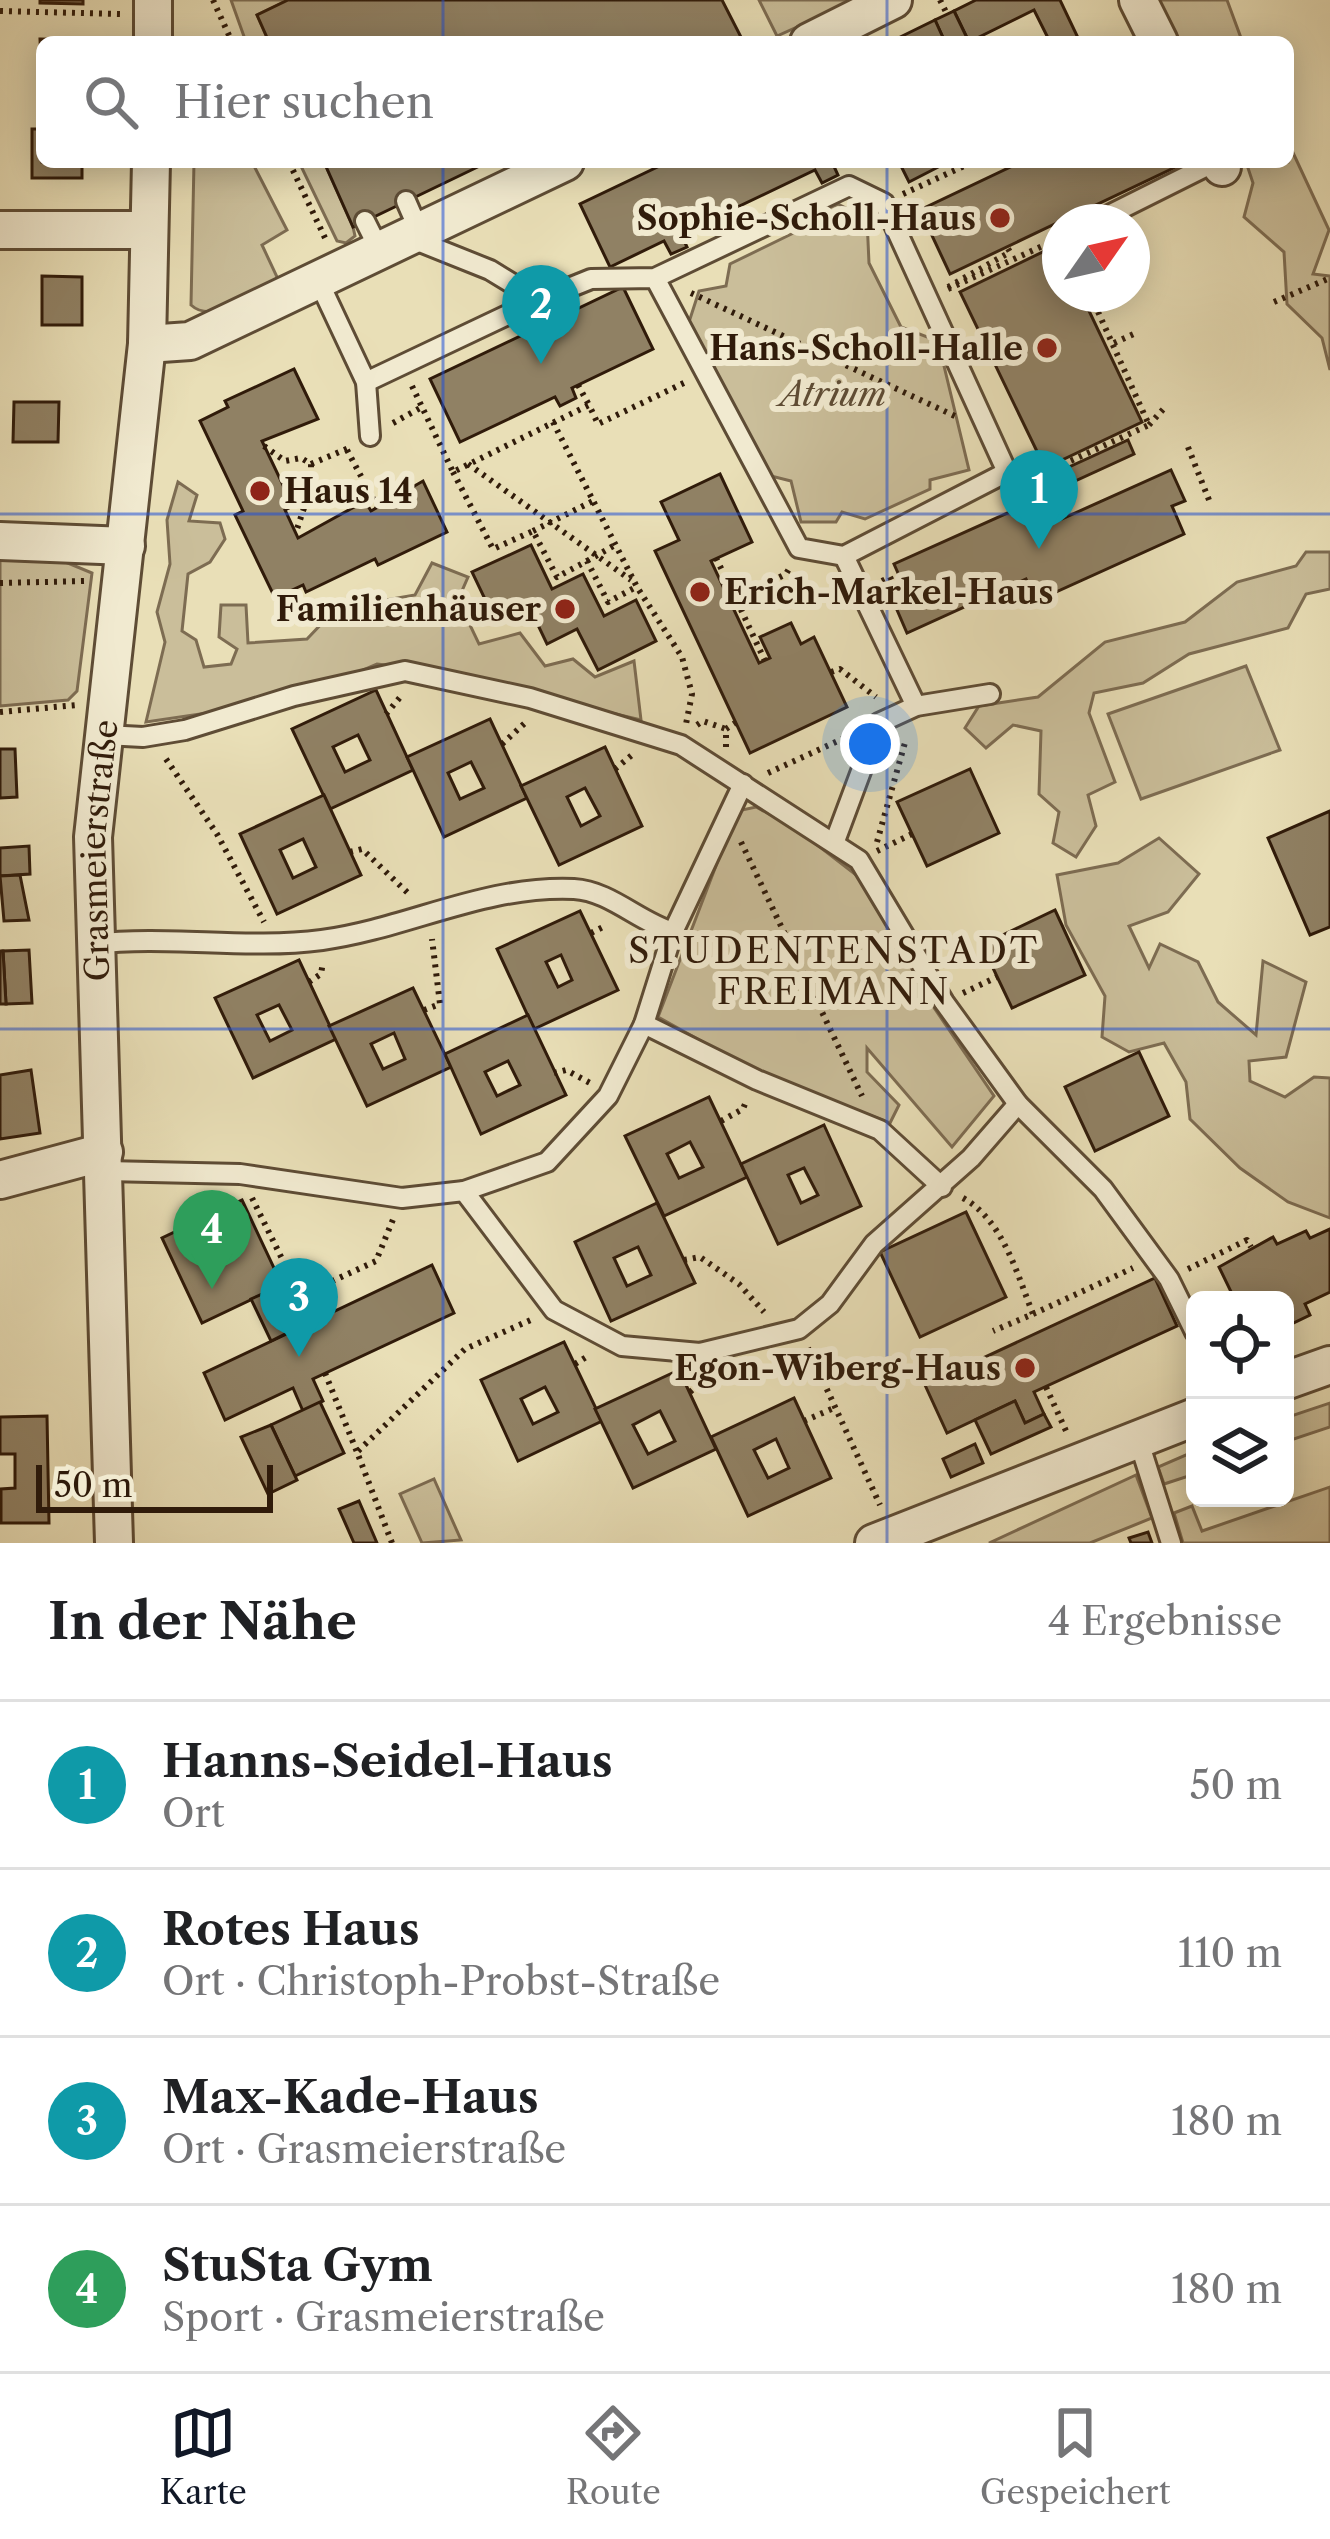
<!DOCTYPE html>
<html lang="de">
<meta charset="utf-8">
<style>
body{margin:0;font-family:"Libre Caslon Text",serif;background:#f6f6f6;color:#202124}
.controls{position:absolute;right:36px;bottom:36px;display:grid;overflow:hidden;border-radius:18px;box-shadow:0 6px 30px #0003}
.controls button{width:108px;height:108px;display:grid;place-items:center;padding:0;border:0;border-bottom:3px solid #e0e0e0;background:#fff;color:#202124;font:60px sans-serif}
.compass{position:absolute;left:1042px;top:204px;width:108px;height:108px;border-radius:50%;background:#fff;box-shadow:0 6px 30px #0003;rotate:56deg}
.scale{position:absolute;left:36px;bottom:30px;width:237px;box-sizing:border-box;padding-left:12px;border:6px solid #301b0a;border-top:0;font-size:33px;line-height:42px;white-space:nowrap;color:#301b0a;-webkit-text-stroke:9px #f1ead0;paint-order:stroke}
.you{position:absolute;left:870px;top:744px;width:42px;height:42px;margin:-30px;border:9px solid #fff;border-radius:50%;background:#1a73e8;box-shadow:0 0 0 18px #1a73e833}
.badge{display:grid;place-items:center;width:78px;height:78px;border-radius:50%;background:#111827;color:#fff;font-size:39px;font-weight:700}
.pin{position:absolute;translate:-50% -99px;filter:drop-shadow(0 3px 6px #0008)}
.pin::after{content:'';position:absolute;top:63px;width:42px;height:36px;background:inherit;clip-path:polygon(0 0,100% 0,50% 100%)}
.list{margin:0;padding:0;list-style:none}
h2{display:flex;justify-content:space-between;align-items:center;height:156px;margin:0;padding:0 48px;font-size:51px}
h2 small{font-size:39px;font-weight:400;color:#757577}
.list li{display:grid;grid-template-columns:78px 1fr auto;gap:36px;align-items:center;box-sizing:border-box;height:168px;padding:0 48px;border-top:3px solid #e0e0e0}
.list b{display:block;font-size:45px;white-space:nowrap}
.list p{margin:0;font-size:39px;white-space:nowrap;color:#757577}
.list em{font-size:39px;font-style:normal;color:#757577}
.icon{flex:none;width:66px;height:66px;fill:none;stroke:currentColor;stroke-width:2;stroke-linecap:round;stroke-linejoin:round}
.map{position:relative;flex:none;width:1330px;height:1543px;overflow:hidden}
.search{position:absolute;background:#fff;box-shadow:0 6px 30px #0003;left:36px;right:36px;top:36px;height:132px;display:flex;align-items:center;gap:30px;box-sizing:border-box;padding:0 42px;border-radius:18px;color:#757577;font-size:45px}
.sheet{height:828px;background:#fff}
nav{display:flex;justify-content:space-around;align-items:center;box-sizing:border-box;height:168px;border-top:3px solid #e0e0e0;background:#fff;font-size:33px;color:#757577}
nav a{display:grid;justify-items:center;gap:6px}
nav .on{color:#111827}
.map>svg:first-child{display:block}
.green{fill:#cabe9a;stroke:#7d6c52;stroke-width:3}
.building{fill:#908164;stroke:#301b0a;stroke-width:3;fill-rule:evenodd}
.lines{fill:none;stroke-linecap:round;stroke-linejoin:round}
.lane-casing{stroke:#5e4c35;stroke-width:24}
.street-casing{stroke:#5e4c35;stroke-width:42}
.path{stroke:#301b0a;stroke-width:6;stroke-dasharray:3 6;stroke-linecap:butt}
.lane{stroke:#f1ead0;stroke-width:18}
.street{stroke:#f1ead0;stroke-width:36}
.grid{fill:none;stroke:#1d4ed8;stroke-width:3;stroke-opacity:0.55}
.poi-dot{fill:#8f2418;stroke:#f1ead0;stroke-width:4.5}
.labels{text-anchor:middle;stroke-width:12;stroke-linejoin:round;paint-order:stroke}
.poi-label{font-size:33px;font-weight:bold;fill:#301b0a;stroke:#f1ead0;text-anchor:end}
.park-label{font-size:33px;font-style:italic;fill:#5e4c35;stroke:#f1ead0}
.street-label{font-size:33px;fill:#301b0a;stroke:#f1ead0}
.neighbourhood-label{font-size:36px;letter-spacing:3px;fill:#301b0a;stroke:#f1ead0}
</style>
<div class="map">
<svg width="1330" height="1543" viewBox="0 0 1330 1543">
<rect width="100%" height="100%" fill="#e9dfb7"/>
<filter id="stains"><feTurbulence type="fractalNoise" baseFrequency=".00167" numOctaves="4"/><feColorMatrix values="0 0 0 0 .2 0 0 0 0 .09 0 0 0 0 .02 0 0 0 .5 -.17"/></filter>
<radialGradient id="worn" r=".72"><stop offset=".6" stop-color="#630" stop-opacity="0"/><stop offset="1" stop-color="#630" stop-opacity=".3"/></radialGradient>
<g class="green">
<path d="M231,0H288L257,15L269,42H246Z"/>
<path d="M759,0H857L777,36Z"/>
<path d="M1154,0H1227L1241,38L1177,42Z"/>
<path d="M1288,142L1329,230L1313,274L1330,276V370L1322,338L1287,304L1284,252L1244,217L1253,183L1246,162H1288Z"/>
<path d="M194,162H252L287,230L262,245L278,279C254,292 214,326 191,305Z"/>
<path d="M299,162H324L353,227L355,236L346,243L337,241Z"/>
<path d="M838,204L867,219L869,263L901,327L938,341L969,470L930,480V489L865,519L842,512L836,522H801L791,481L767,475L689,322L699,291L726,286L730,264L812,224L817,213Z"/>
<path d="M178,482L197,495L189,521L220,523L225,539L210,562L188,574L182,631L196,640L204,667L231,664L237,649L219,637L221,605H246L248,643L307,639L328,617L357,624L375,602L415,595L432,563L468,577L458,600L479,644L520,633L545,666L573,659L595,677L634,661L641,720L431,670L377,664L340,680L214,712L146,722L165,642L157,612L170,564L167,520Z"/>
<path d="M1306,552H1330V589L1306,594L1288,628L1189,654L1143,683L1094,693L1089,713L1115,782L1088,795L1096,826L1076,857L1053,843L1059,812L1039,794L1041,731L1013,725L986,748L965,728L979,706L1038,697L1105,642L1185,622L1237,582L1296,566Z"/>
<path d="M51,556L92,573L77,691L68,700L0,706V558Z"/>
<path d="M1246,666L1280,750L1141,799L1108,714Z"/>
<path d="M756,807L794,827L864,881L923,982L920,987L994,1096L952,1147L867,1048V1072L899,1105L890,1123L757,1072L658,1017L737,811Z"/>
<path d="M1159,838L1199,874L1168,912L1129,926L1149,968L1160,944L1198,962L1218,1002L1256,1035L1263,961L1306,982L1286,1057L1249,1061L1250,1081L1285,1097L1314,1077L1330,1078V1218L1288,1202L1240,1168L1190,1119L1186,1082L1164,1043L1129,1052L1102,1037L1105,996L1066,925L1057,875L1118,863Z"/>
<path d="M1330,1403V1427L1285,1442V1418Z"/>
<path d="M1195,1451V1474L1164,1484L1158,1467Z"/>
<path d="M1136,1475L1152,1518L1090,1543H989Z"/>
<path d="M434,1479L461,1540L422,1543L400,1494Z"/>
<path d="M1330,1487V1543H1183L1174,1513L1192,1506L1202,1531Z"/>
</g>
<g class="building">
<path d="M40,0H83V4L40,3Z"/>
<path d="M288,0H722L743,41L269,42L257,15Z"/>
<path d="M976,0H1060L1080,42H1050L1034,10L969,42L954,11Z"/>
<path d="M954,11L969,42H945L935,20Z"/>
<path d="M935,20L945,42H890Z"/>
<path d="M40,39L80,40L42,42V90Z"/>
<path d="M32,129H42V162H82V178H32Z"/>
<path d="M324,162H488L353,227Z"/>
<path d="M668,162H832L838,175L822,183L815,170L681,234L687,247L671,254L664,241L610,267L580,204Z"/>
<path d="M899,162H948L909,182Z"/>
<path d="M1021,162H1183L1184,163L1075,215L1079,222H1059L950,274L920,210Z"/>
<path d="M1057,245L1060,294H1081L1142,422L1045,468L960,292Z"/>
<path d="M42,276L82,277V325H42Z"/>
<path d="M623,287L653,349L572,388L576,398L560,406L555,397L460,442L430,379Z"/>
<path d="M294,369L318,419L262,441L293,506L285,510L298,538L365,501L371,511L423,481L447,532L378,565L375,559L306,592L303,585L275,598L235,515L243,511L200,421L228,407L225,401Z"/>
<path d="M14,402H59L58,442H13Z"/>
<path d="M1128,440L1134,454L1062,487L1056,473Z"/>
<path d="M1171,470L1185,501L1172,506L1184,534L1036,601L1026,579L907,633L891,596L905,589L894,564L1043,497L1055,522Z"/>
<path d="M720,474L752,542L711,561L759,663L770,658L760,637L791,623L801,644L814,637L847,707L750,753L655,551L679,540L661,502Z"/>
<path d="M531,545L552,589L583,574L604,616L636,600L656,641L598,670L577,629L547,644L527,602L494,618L472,572Z"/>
<path d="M376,690L413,770L330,809L292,729ZM358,735L370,760L345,772L333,747Z"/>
<path d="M490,719L527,798L444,837L407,757ZM471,762L484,788L460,799L448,773Z"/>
<path d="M605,747L642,826L559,865L521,786ZM585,788L600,816L581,826L567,797Z"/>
<path d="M0,749H15L17,797L0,798Z"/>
<path d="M970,769L999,833L927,866L897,802Z"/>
<path d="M324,795L361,875L277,914L240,834ZM303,839L316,867L293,878L280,850Z"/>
<path d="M1330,811V927L1310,935L1268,838Z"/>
<path d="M29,846L30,874L0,876V848Z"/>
<path d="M20,875L29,920L4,921L0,876Z"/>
<path d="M1055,910L1085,975L1012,1008L982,945Z"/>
<path d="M580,911L618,990L534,1029L497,949ZM561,955L572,980L558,987L546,962Z"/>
<path d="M29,950L32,1003L6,1004L3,951Z"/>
<path d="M0,951H3L6,1004H0Z"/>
<path d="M299,960L336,1039L253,1078L215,998ZM279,1005L292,1030L270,1041L257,1015Z"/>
<path d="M413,988L451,1067L367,1106L329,1026ZM394,1033L405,1059L383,1069L371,1044Z"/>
<path d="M528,1015L566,1095L481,1134L445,1054ZM508,1061L520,1085L497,1096L485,1072Z"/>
<path d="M1139,1052L1169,1116L1095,1151L1065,1087Z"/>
<path d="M31,1070L40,1133L0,1139V1075Z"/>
<path d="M709,1097L747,1177L664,1216L625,1136ZM690,1142L703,1167L679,1178L667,1154Z"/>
<path d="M824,1125L861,1206L778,1244L741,1164ZM804,1168L818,1195L801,1203L788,1175Z"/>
<path d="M242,1200L282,1285L202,1323L162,1238Z"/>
<path d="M657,1203L695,1283L611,1321L575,1242ZM638,1247L651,1275L627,1286L614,1258Z"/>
<path d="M966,1212L1006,1297L920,1337L880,1252Z"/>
<path d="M1330,1229V1292L1305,1304L1310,1315L1285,1327V1300H1235L1219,1267L1273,1237L1277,1244L1306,1231L1310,1238Z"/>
<path d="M432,1265L454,1313L313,1379L323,1401L303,1411L293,1388L225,1420L204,1373Z"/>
<path d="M1155,1278L1177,1326L1034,1392L1044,1414L1025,1423L1015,1401L947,1433L925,1385Z"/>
<path d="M267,1292L287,1333L271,1341L251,1299Z"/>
<path d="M564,1342L602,1421L518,1461L481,1380ZM545,1387L558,1412L533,1424L521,1399Z"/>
<path d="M679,1370L716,1449L633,1488L595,1409ZM660,1411L675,1441L648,1454L633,1425Z"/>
<path d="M794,1398L831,1478L748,1516L711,1437ZM776,1439L789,1468L768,1478L754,1450Z"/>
<path d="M1015,1401L1025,1423L1044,1414L1051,1427L991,1454L975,1420Z"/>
<path d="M320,1402L344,1453L295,1476L271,1425Z"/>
<path d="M47,1416L49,1523H1V1489L15,1488V1454H0V1417Z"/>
<path d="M271,1425L297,1480L268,1494L241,1437Z"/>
<path d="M975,1444L983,1463L951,1477L943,1459Z"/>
<path d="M359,1501L377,1543H354L339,1509Z"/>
<path d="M1148,1532L1152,1543H1131L1129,1538Z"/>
</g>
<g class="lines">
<defs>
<g id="lane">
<path d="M406,201L420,233"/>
<path d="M365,221L380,251"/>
<path d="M1095,222L1215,162"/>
<path d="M410,238L490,270L539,300L591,279L655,278L849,186L884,203L1007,472L844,556L799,548L655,278"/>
<path d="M319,282L366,382L370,436"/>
<path d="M366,382L539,300"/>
<path d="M844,556L916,706"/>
<path d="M105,735L143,737L185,730L294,696L405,671L530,698L681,745L859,860L944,1002L1018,1104L1103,1189L1169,1279L1195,1332"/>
<path d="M835,841L879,723L916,706L990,694"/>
<path d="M93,944C169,935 246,950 322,940C409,928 484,885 574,889C610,891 639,922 673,932"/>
<path d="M644,1024L757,1080L880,1130L942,1187"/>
<path d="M106,1171L240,1174L402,1198L464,1191L547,1162L608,1096L644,1024L673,932L743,784"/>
<path d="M464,1191L554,1310L622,1346L700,1353L799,1329L830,1304L874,1244L971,1158L1018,1104"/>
<path d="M1139,1442L1171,1543"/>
</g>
<g id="street">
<path d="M1138,0L1159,42"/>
<path d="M153,42V0"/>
<path d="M809,42L893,0"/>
<path d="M1220,162L1222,167"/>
<path d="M0,230H149"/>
<path d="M147,344L190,341L565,162"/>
<path d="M0,541L126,546"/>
<path d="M0,1180L104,1152"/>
<path d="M1285,1381L1330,1365"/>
<path id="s1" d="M114,1543L93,837L147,344L151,162"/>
<path d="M874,1543L1195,1417"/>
</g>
</defs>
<use href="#lane" class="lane-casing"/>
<use href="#street" class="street-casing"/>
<g class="path">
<path d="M213,0L232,42"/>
<path d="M940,0L947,14"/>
<path d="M0,11L120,14"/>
<path d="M289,162L326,240"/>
<path d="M903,194L973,162"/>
<path d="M948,287L1010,252L1007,247"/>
<path d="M948,289L1060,238"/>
<path d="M691,293L957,417"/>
<path d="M1274,302L1330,278"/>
<path d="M1114,343L1136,333"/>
<path d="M578,385L589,405"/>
<path d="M412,386L453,472L589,405L598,424L686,382"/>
<path d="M553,422L637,587L682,657L692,694L686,724"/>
<path d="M393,423L422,407"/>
<path d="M1149,425L1167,405"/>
<path d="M264,446L285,461L301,458L311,464V487L296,532"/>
<path d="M1188,447L1209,500"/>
<path d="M347,450L378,508"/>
<path d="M311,464L351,447"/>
<path d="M468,464L631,580"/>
<path d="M453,472L493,549L533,531L557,577L587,561L608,602L636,587"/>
<path d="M1029,474L1040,475L1149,425L1090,294"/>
<path d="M533,531L593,501"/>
<path d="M716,558L736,599"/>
<path d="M587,561L615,545"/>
<path d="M882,581L890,577L897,592"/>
<path d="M0,583L86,581"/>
<path d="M765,661L736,599L786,574L790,567"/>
<path d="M831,672L840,669L876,697"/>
<path d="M0,712L77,705"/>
<path d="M386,714L402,695"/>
<path d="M697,725L703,721L726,729"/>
<path d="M502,744L525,723"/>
<path d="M726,747V729L735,723"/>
<path d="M166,759L217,834L264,922"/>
<path d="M615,769L632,755"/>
<path d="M768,773L849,736"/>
<path d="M741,842L862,1096"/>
<path d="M877,842L906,739"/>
<path d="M877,851L912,834"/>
<path d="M350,852L362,849L411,896"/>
<path d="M591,933L605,926"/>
<path d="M309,982L321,974L323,962"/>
<path d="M963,993L997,977"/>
<path d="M424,1010L440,1004L432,939"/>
<path d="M554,1073L566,1070L590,1083"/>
<path d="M721,1121L743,1109L747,1099"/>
<path d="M252,1198L291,1277V1300L269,1317"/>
<path d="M963,1198C1003,1220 1017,1274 1033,1314L993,1331"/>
<path d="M684,1260L700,1257L739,1284L764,1312"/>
<path d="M1188,1269L1247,1240L1251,1247"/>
<path d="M291,1300L376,1261L394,1217"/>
<path d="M1033,1314L1133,1268"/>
<path d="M808,1348L880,1505"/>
<path d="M575,1364L588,1356"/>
<path d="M325,1373L357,1452"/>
<path d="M1046,1387L1067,1433"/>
<path d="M690,1392L706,1378"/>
<path d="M804,1421L834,1408"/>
<path d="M392,1543L357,1452L465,1349L533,1319"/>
</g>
<use href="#lane" class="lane"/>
<use href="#street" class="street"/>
</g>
<path class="grid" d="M443,0V42M887,0V42M443,162V1543M887,162V1543M0,514H1330M0,1029H1330"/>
<g class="poi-dot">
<circle cx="1000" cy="218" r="12"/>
<circle cx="1047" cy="348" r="12"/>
<circle cx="260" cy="491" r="12"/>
<circle cx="700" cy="592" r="12"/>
<circle cx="565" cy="609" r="12"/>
<circle cx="1025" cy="1368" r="12"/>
</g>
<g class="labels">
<g class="poi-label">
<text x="976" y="230">Sophie-Scholl-Haus</text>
<text x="1023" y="360">Hans-Scholl-Halle</text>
<text x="284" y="503" text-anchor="start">Haus 14</text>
<text x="724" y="604" text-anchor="start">Erich-Markel-Haus</text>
<text x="541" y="621">Familienhäuser</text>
<text x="1001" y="1380">Egon-Wiberg-Haus</text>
</g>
<g class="park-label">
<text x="833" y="406">Atrium</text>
</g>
<g class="street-label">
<text dy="12" stroke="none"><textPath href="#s1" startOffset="693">Grasmeierstraße</textPath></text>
</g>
<g class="neighbourhood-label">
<text x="834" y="963">STUDENTENSTADT<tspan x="834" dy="41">FREIMANN</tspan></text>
</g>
</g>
<rect width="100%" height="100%" filter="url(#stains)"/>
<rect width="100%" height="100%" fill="url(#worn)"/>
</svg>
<div class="controls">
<button><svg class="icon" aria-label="locate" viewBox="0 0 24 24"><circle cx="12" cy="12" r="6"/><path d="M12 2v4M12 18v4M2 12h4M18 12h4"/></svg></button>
<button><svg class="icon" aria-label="layers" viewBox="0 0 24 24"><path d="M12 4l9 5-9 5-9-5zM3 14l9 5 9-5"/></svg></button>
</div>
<svg class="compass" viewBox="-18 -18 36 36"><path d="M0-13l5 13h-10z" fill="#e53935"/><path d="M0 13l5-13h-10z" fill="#757577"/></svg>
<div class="scale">50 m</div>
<div class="you"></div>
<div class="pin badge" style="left:1039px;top:549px;background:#0f9aa8">1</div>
<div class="pin badge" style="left:541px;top:364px;background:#0f9aa8">2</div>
<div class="pin badge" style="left:299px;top:1357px;background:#0f9aa8">3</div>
<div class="pin badge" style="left:212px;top:1289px;background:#2e9e5b">4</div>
<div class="search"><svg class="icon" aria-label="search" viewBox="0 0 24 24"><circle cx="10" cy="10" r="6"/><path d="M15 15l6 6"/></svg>Hier suchen</div>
</div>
<section class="sheet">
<h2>In der Nähe<small>4 Ergebnisse</small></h2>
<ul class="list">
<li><span class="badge" style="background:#0f9aa8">1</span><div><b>Hanns-Seidel-Haus</b><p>Ort</p></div><em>50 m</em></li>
<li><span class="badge" style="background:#0f9aa8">2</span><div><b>Rotes Haus</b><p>Ort · Christoph-Probst-Straße</p></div><em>110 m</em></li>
<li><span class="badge" style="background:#0f9aa8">3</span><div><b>Max-Kade-Haus</b><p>Ort · Grasmeierstraße</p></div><em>180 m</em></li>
<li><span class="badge" style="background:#2e9e5b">4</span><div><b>StuSta Gym</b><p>Sport · Grasmeierstraße</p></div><em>180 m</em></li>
</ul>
</section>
<nav>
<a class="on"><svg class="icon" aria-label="map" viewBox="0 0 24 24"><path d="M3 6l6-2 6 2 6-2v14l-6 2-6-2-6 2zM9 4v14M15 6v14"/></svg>Karte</a>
<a><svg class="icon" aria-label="directions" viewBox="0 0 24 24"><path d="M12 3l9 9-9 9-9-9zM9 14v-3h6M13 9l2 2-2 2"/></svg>Route</a>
<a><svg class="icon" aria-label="saved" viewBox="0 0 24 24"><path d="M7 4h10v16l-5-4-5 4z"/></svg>Gespeichert</a>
</nav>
